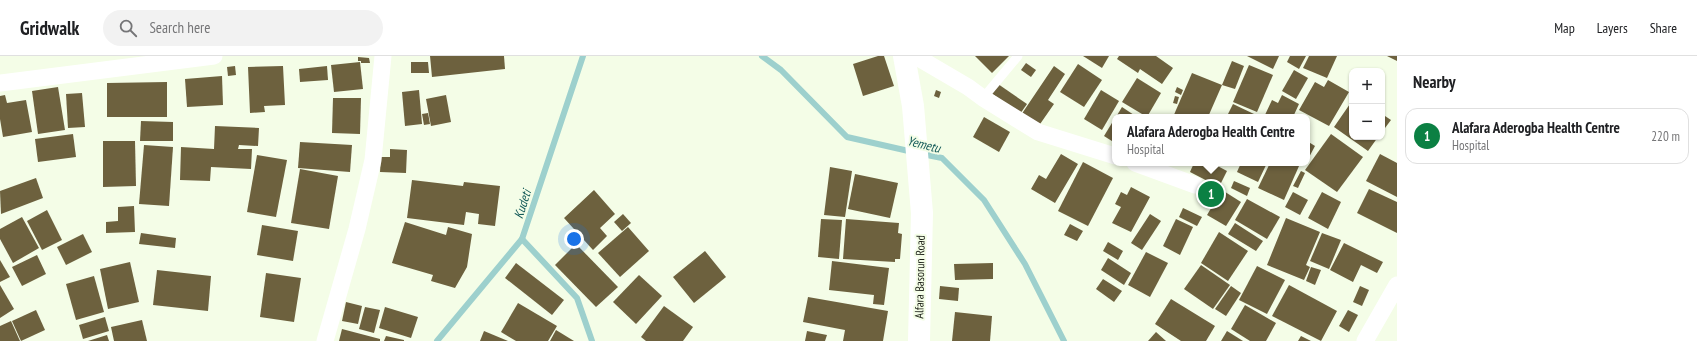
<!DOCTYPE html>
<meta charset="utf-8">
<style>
body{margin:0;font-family:"PT Sans Narrow",sans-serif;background:#f2f2f2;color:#202124}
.controls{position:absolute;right:12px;top:12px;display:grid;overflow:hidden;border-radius:8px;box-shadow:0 1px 3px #0004}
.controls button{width:36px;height:36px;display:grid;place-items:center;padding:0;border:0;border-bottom:1px solid #e0e0e0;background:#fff;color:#202124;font:20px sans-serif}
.you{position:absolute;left:574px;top:183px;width:14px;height:14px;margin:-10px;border:3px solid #fff;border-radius:50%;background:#1a73e8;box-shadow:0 0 0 6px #1a73e833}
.badge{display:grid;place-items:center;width:26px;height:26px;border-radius:50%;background:#0b8043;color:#fff;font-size:13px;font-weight:700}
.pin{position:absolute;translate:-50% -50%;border:2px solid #fff;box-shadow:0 1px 4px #0006}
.popup{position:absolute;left:1112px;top:58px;width:198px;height:52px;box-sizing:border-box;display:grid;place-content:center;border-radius:8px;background:#fff;filter:drop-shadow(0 1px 3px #0005);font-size:13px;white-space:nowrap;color:#757577}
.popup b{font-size:15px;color:#202124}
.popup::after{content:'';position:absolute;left:50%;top:100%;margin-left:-8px;border:8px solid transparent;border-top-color:#fff}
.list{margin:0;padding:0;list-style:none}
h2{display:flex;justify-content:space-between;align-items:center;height:52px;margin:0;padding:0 16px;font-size:17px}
h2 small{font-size:13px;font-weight:400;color:#757577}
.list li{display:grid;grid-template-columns:26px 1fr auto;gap:12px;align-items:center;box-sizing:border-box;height:56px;margin:0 8px 8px;padding:0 8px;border:1px solid #e0e0e0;border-radius:12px}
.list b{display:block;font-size:15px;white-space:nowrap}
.list p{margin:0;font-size:13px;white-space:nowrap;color:#757577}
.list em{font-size:13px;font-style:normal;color:#757577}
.icon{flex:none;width:22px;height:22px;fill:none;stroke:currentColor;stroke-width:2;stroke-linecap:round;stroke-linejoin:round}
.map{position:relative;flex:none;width:1397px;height:285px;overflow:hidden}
header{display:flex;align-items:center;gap:24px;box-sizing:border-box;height:56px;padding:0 20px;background:#fff;border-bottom:1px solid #e0e0e0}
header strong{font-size:19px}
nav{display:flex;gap:22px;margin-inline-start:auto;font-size:14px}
.search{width:280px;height:36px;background:#f2f2f2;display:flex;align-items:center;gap:10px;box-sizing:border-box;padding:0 14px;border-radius:22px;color:#757577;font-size:15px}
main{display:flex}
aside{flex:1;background:#fff}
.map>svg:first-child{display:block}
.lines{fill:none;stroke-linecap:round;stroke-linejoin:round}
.stream{stroke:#9dd0cd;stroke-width:6}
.building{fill:#6d613e}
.lane{stroke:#fff;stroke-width:9}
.street{stroke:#fff;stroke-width:17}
.secondary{stroke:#fff;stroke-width:22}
.labels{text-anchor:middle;stroke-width:4;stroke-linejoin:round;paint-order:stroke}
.street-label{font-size:12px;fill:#1e2219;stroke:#f4fde7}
.water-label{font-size:13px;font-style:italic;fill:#155b59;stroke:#f4fde7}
</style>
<header>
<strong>Gridwalk</strong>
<div class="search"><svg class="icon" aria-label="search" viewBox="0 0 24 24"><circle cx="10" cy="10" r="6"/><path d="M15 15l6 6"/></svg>Search here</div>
<nav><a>Map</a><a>Layers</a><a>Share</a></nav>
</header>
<main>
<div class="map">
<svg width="1397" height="285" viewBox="0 0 1397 285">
<rect width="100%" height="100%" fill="#f4fde7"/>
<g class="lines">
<g class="stream">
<path d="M762,0L781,14L847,81L913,96"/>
<path d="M922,98L942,102L984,144L1025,208L1064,285"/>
<path d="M522,183L577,242L592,285"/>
<path d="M437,285L522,183L583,0"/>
</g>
</g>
<g class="building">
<path d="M430,0H504L505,13L432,21Z"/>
<path d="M878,0H884L894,30L863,40L853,8Z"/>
<path d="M975,0H1009L992,17Z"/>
<path d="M1083,0H1109L1102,12Z"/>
<path d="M1119,0H1156L1173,12L1162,28L1140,13L1138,17L1117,3Z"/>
<path d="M1247,0H1279L1273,13Z"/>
<path d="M1290,0H1306L1299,13L1287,6Z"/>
<path d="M1309,0H1337L1327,22L1303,12Z"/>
<path d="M1387,0H1397V5Z"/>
<path d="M358,1L369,2L370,7H361V5H358Z"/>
<path d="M1232,5L1244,10L1235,33L1222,29Z"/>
<path d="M360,6L363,33L334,36L331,9Z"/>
<path d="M411,6H428L429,17H411Z"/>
<path d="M1026,7L1036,14L1031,21L1021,14Z"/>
<path d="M1078,8L1102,24L1084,51L1060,36Z"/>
<path d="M1249,9L1273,19L1257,56L1233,46Z"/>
<path d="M235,10L236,19L228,20L227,11Z"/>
<path d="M283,10L285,49L264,50L265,56L250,57L248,11Z"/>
<path d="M327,10L328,24L300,26L299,13Z"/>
<path d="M1054,10L1065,18L1048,44L1054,48L1038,71L1021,59Z"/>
<path d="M1294,14L1308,22L1296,43L1282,35Z"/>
<path d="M1192,17L1222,29L1208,61H1173Z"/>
<path d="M222,20L223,49L187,51L185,23Z"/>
<path d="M1137,22L1161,37L1147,61L1122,46Z"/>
<path d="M1328,24L1349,36L1329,70L1299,54L1315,26L1324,31Z"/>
<path d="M167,26V61H107V27Z"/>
<path d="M998,28L1027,48L1020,58L991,37Z"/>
<path d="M58,31L65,74L38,78L32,35Z"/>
<path d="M1177,31L1183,34L1181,39L1175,36Z"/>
<path d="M419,34L422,68L405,70L402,36Z"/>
<path d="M936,34L941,36L939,42L934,40Z"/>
<path d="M1101,34L1119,45L1102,74L1084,63Z"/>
<path d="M82,37L85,71L68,72L66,38Z"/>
<path d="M5,39L7,47L26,44L32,76L3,81L0,63V40Z"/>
<path d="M446,39L451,66L431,70L426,43Z"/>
<path d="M1282,39L1299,48L1293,61H1264L1272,44L1278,47Z"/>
<path d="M1175,40L1179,41L1177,48L1173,47Z"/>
<path d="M333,42H361L360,78L332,77Z"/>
<path d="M1352,45V81H1378L1368,95L1334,71Z"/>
<path d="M1233,48L1254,58L1253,61L1227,60Z"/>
<path d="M1122,51L1137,61H1116Z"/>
<path d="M428,57L430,68L424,69L422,58Z"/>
<path d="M1382,58L1391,64L1382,76Z"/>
<path d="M984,61L1010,76L999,96L973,81Z"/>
<path d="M1115,62V87L1104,80Z"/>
<path d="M141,65L173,66V85H140Z"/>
<path d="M215,70L259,72L258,90L239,89L238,93H252L251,113L211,111L210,125L180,124L181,91L214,93Z"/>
<path d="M73,78L76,101L38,106L35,83Z"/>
<path d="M1331,78L1363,101L1337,136L1305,114Z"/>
<path d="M103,85H135L136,130L103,131Z"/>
<path d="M1307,85L1315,90L1307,105Z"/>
<path d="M300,86L352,89L350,116L298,112Z"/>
<path d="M144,89L173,91L169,150L139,148Z"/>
<path d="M390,93L407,94L406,117L380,116L381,101H390Z"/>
<path d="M1061,98L1078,108L1055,147L1031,133L1039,119L1046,123Z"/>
<path d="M1380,98L1397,107V141L1366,125Z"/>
<path d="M257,99L287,104L276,161L247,156Z"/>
<path d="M1083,106L1113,122L1088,170L1058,155Z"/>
<path d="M1194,107H1212L1227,115L1219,131L1190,116Z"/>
<path d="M1241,107H1267L1258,126L1237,116Z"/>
<path d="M1270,107H1292L1299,110L1284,144L1258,132Z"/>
<path d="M830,111L852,115L845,161L824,159Z"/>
<path d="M300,113L338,120L329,173L291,167Z"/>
<path d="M1301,115L1305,117L1298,132L1293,130Z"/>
<path d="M855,118L898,127L890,162L848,153Z"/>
<path d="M36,122L43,142L1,158L0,135Z"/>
<path d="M412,124L463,130L464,126L500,130L495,170L478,168L479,158L466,156L464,169L407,162Z"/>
<path d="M1234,125L1250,132L1247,140L1231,132Z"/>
<path d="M1131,131L1150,141L1131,176L1112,167L1121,151L1115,148L1121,136L1127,139Z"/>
<path d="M1369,133L1397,146V177L1357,157Z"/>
<path d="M594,134L615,158L600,172L607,180L593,194L564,162Z"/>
<path d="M1222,134L1241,146L1226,170L1207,159Z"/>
<path d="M1293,136L1308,144L1300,159L1285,151Z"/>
<path d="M1322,136L1341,146L1328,173L1308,162Z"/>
<path d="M1247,143L1280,161L1267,183L1235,164Z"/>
<path d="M134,150L135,176L106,177V166L118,165V151Z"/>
<path d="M1183,152L1202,161L1197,170L1179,161Z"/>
<path d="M47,154L62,184L42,194L27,165Z"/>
<path d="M623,158L631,167L622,175L614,166Z"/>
<path d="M1150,158L1161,165L1142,194L1131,187Z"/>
<path d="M22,161L39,192L13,207L0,183V173Z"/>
<path d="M1286,162L1320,176L1306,209L1310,211L1304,224L1267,209Z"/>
<path d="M821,163L842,164L839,203L818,201Z"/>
<path d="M846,163L899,167L898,177L902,178L900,203H895V206L843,203Z"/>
<path d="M1176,163L1193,171L1180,199L1163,190Z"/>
<path d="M405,166L446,179L448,171L472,178L467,211L455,232L431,225L433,219L392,207Z"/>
<path d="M1235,167L1263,185L1256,195L1228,178Z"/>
<path d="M1070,168L1083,175L1077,185L1064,179Z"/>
<path d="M262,169L298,175L293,205L257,199Z"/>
<path d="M628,171L649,195L620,221L598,197Z"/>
<path d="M1219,176L1248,195L1228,225L1201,207Z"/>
<path d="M141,177L176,182L175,192L139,188Z"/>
<path d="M1322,177L1341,184L1329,213L1310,205Z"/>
<path d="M83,178L92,196L66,209L57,191Z"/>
<path d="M1108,186L1123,195L1118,204L1103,195Z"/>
<path d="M1344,187L1383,206L1377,217L1361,209L1353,226L1330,214Z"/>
<path d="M576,188L618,231L596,251L555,209Z"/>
<path d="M705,195L726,221L694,247L673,221Z"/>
<path d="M1146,196L1168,207L1150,241L1128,229Z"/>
<path d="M37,199L46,218L22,230L12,211Z"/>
<path d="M1108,202L1131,217L1124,229L1101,214Z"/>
<path d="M0,204L10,221L0,226Z"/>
<path d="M832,205L889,212L884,249L873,248L874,239L829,234Z"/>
<path d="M130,206L139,246L108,253L100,213Z"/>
<path d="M516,207L564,244L552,259L505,222Z"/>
<path d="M993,207V223L955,224L954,208Z"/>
<path d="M1201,209L1230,229L1213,253L1184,233Z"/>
<path d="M1257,210L1285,224L1267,258L1239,244Z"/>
<path d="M1311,211L1321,214L1315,229L1306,225Z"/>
<path d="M157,214L211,220L208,255L153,249Z"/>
<path d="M266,217L301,222L294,266L260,261Z"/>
<path d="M639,219L662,240L636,268L613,246Z"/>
<path d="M94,220L104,256L76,264L66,228Z"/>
<path d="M1103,223L1122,235L1114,246L1096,233Z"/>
<path d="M0,229L14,253L0,262Z"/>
<path d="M1289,229L1337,255L1321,285L1272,260Z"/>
<path d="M940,230L959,232L958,245L939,243Z"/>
<path d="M1231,230L1241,237L1226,260L1215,253Z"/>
<path d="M1360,230L1369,234L1362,250L1353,246Z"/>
<path d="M808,241L888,255L883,285H843L845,274L803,266Z"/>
<path d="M1171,243L1215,270L1206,285H1181L1155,268Z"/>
<path d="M346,246L362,250L358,268L342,265Z"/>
<path d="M518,247L557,270L548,285H516L501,276Z"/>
<path d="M1245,249L1276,267L1266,285H1250L1231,273Z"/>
<path d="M664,250L693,271L683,285H646L641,281Z"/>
<path d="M365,251L380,254L374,277L359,273Z"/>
<path d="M385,251L418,261L411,282L379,272Z"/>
<path d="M36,254L45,274L21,285L12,265Z"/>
<path d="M1348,254L1358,259L1349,276L1339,270Z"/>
<path d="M955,256L992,260L990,285H952Z"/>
<path d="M105,261L109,275L83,283L79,269Z"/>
<path d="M142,264L147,285H114L111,271Z"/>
<path d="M11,265L20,285H0V270Z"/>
<path d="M342,273L380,283V285H339Z"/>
<path d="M556,274L574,285H550Z"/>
<path d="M484,275L508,285H480Z"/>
<path d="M807,275L827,279L825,285H805Z"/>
<path d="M1227,275L1243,285H1221Z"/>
<path d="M1156,276L1166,285H1148Z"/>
<path d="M107,279L109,285H88Z"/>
<path d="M386,280L404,284V285H384Z"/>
<path d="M1301,280L1311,285H1298Z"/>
</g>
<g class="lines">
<path class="lane" d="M983,42L1018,0"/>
<g class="street">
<path d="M915,0L968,31L983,42L1038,76L1115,100"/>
<path d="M0,27L214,0"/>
<path d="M1135,107L1195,129"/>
<path d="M325,285L357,173L373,104L383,0"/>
<path d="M1365,285L1397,229"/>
</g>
<path class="secondary" d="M904,0L913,50L922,157L919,285"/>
</g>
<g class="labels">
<g class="street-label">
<text transform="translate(920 221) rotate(-89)" y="4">Alfara Basorun Road</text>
</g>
<g class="water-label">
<text transform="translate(924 88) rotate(14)" y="5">Yemetu</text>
<text transform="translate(522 148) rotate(-72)" y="5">Kudeti</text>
</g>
</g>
</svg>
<div class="controls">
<button>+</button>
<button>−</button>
</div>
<div class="you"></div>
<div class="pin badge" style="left:1211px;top:138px">1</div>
<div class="popup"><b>Alafara Aderogba Health Centre</b>Hospital</div>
</div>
<aside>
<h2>Nearby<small></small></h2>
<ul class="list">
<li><span class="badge">1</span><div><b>Alafara Aderogba Health Centre</b><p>Hospital</p></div><em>220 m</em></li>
</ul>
</aside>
</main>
